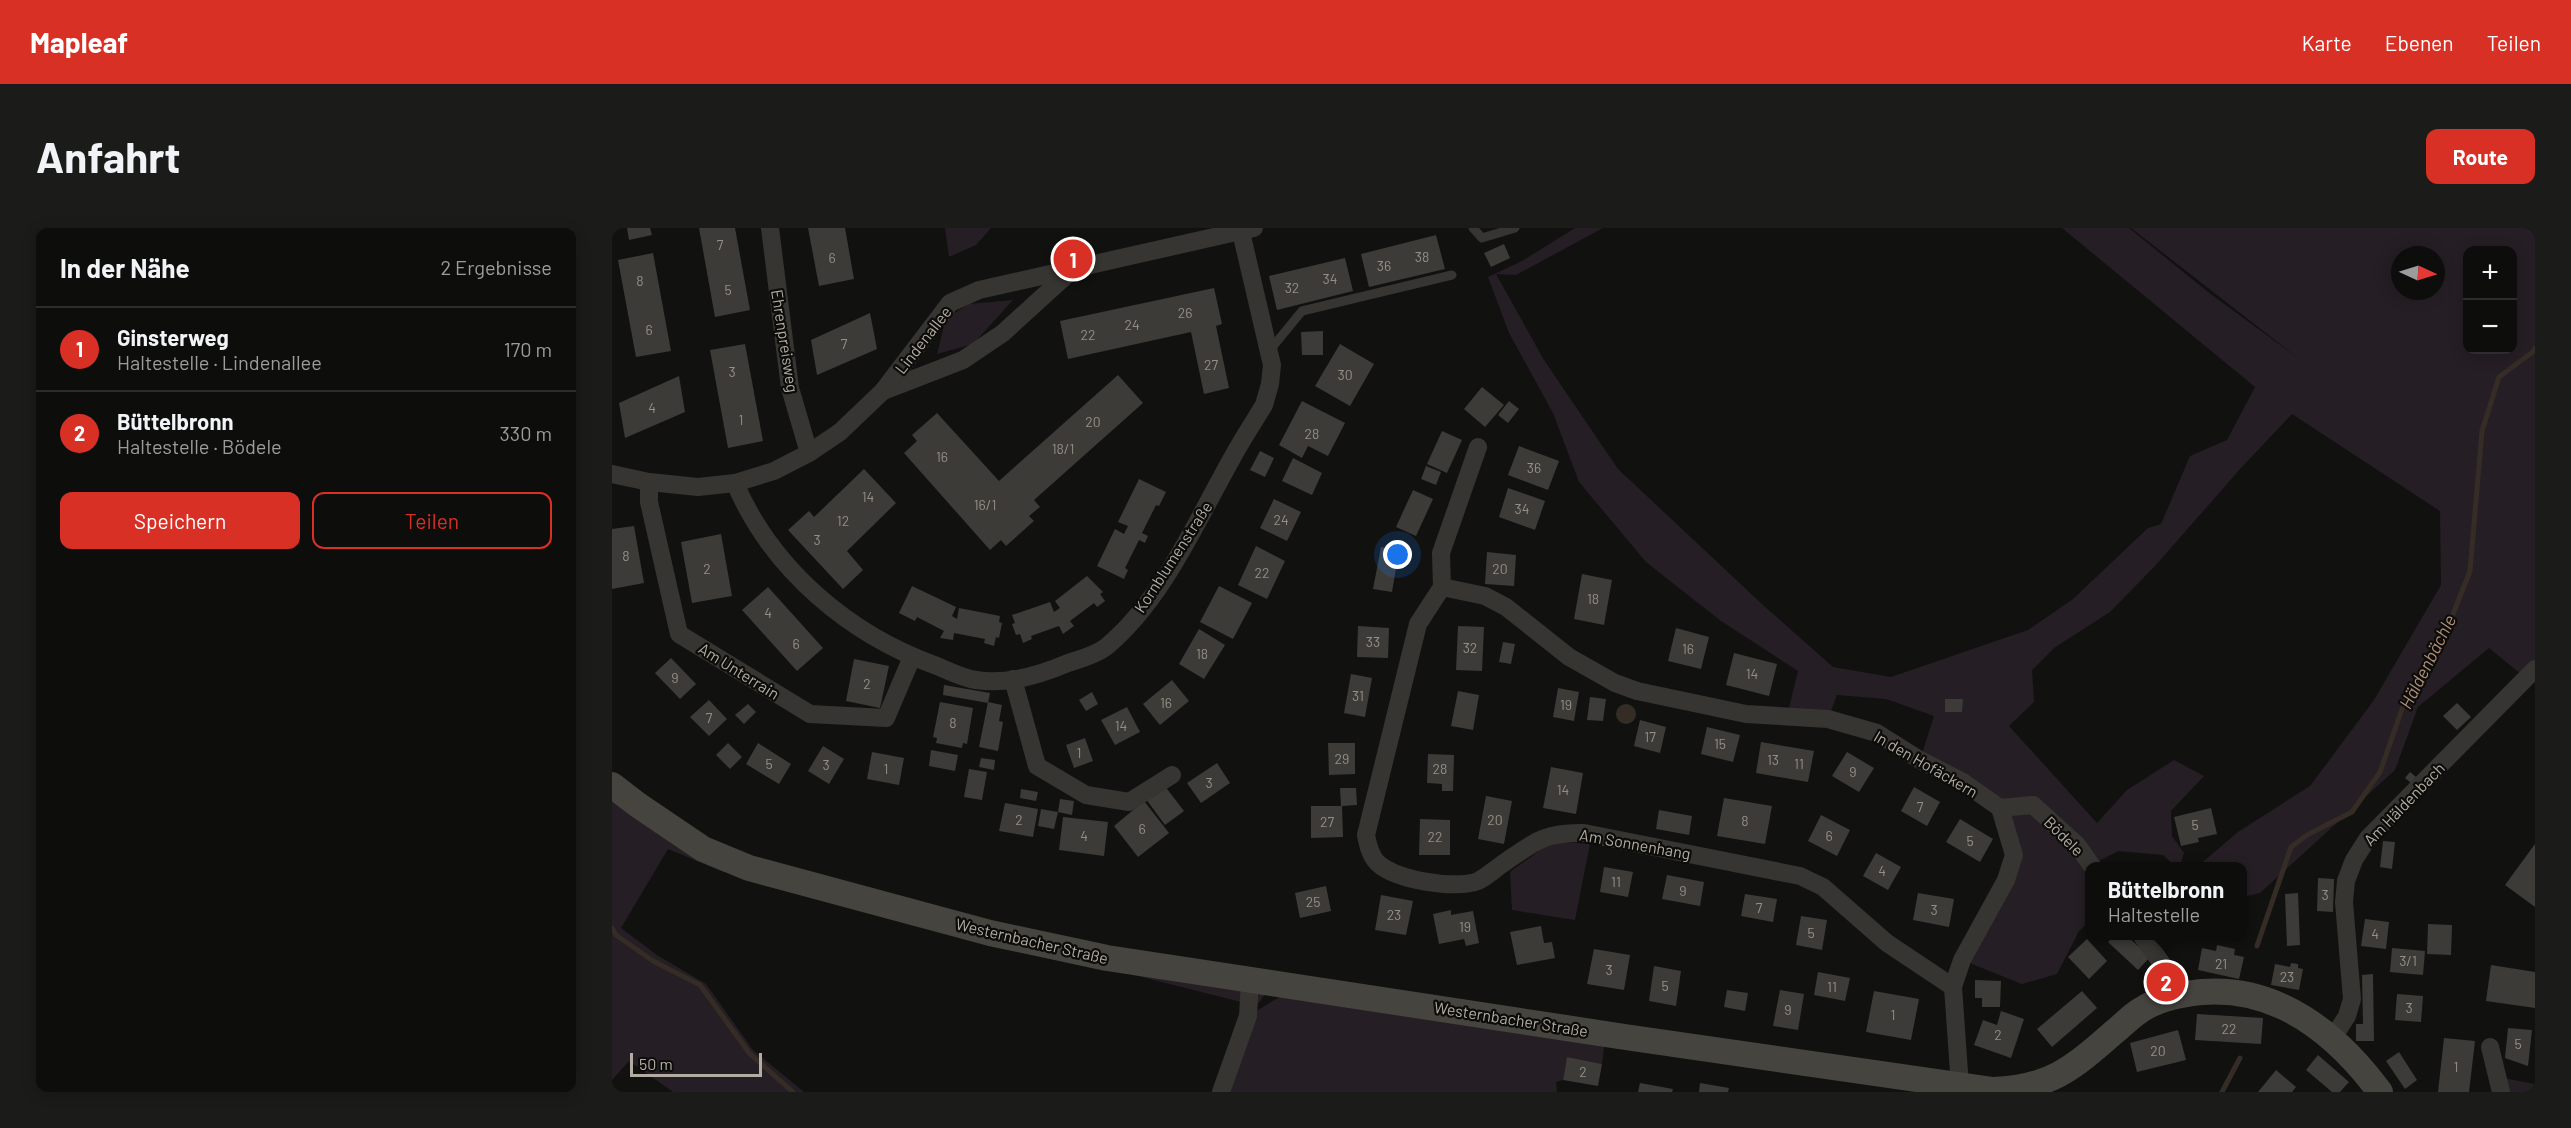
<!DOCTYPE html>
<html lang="de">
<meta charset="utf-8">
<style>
body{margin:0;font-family:Barlow,sans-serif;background:#1b1b1a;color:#f1f3f6}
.controls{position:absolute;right:18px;top:18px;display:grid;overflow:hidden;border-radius:12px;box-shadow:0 3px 15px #0003}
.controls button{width:54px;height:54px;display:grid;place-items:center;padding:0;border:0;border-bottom:2px solid #2d2d2d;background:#0d0d0c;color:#f1f3f6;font:30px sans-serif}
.compass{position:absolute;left:1779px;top:18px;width:54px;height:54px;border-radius:50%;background:#0d0d0c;box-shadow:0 3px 15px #0003;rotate:94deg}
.scale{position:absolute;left:18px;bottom:15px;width:132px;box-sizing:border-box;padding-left:6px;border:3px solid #b3aca0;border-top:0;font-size:16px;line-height:21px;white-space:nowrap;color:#b3aca0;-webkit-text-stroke:4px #0c0c0b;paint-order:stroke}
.you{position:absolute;left:786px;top:327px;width:21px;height:21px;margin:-15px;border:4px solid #fff;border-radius:50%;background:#1a73e8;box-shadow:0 0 0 9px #1a73e833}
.badge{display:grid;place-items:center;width:39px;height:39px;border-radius:50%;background:#d93025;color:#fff;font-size:20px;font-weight:700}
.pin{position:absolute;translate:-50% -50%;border:3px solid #fff;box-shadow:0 2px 6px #0006}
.popup{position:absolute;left:1473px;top:634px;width:162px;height:78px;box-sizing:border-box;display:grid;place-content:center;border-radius:12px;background:#0d0d0c;filter:drop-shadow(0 2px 4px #0005);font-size:20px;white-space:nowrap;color:#9a9c9d}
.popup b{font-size:22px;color:#f1f3f6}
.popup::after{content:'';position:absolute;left:50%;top:100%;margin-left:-12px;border:12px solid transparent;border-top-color:#0d0d0c}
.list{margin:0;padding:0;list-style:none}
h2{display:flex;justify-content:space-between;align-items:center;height:78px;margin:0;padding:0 24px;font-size:26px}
h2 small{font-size:20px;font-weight:400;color:#9a9c9d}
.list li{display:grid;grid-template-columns:39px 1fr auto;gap:18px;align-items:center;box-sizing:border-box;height:84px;padding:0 24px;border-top:2px solid #2d2d2d}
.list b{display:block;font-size:22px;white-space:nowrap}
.list p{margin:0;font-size:20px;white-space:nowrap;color:#9a9c9d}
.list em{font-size:20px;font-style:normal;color:#9a9c9d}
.actions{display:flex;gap:12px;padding:18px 24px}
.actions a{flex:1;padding:14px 0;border:2px solid #d93025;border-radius:12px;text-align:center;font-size:21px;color:#d93025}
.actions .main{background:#d93025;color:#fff}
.map{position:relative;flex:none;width:1923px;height:864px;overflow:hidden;border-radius:12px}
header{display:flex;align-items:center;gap:36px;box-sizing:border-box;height:84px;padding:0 30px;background:#d93025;color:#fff}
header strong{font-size:28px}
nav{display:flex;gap:33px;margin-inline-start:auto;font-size:21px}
.intro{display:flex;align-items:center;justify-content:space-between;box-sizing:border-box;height:144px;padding:0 36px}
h1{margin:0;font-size:42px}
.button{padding:15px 27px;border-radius:12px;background:#d93025;color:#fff;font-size:21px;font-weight:700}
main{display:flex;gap:36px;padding:0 36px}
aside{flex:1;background:#0d0d0c;border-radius:12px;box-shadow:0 3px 15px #0003}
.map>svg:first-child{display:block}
.green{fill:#261e25;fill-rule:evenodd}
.water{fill:#352c26}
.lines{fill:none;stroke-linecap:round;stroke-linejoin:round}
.stream{stroke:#352c26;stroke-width:5}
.building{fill:#3c3b37}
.lane{stroke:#363531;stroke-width:9}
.street{stroke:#363531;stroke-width:18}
.secondary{stroke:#46443f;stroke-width:26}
.labels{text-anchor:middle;stroke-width:4.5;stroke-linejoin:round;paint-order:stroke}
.number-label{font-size:14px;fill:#959086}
.street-label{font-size:16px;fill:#b3aca0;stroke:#0c0c0b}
.water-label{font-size:18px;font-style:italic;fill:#b08f75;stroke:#0c0c0b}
</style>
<header>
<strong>Mapleaf</strong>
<nav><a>Karte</a><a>Ebenen</a><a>Teilen</a></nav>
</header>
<div class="intro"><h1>Anfahrt</h1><a class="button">Route</a></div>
<main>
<aside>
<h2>In der Nähe<small>2 Ergebnisse</small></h2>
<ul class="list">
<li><span class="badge">1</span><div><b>Ginsterweg</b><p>Haltestelle · Lindenallee</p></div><em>170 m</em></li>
<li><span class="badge">2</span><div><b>Büttelbronn</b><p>Haltestelle · Bödele</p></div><em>330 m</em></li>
</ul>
<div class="actions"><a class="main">Speichern</a><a>Teilen</a></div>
</aside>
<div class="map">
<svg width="1923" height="864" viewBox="0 0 1923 864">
<rect width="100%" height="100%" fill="#111110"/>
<g class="green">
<path d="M333,0H379L364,17L337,29Z"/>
<path d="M963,0H991L904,47L884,46L932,132L1006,241L1151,377L1221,439L1279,449L1416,402L1461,371L1536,300L1549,296L1578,228L1615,212L1643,159L1450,0H1517L1596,64L1686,130L1519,0H1923V441L1915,451L1877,420L1806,479L1783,542L1648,665L1631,669L1630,638H1586L1626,604L1698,558L1762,472L1829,357L1828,283L1680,186L1629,240L1543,338L1498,384L1442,420L1420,442L1422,474L1397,498L1485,595L1515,562L1562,532L1592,548L1559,583L1560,608L1572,625L1568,638H1563L1551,627L1506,623L1478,638L1477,694L1467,703L1445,746L1410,756L1350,732L1402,627L1388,580L1308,532L1322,488L1274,471L1225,467L1216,491L1175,488L1186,443L1109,393L1034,334L967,254L941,185L897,105L876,49L910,33ZM1856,22H1900V122H1856ZM1788,27H1824V63H1788Z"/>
<path d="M401,72L361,116L325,126L334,90L357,76Z"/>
<path d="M0,557L137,640L661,755L638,787L672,766L993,813L990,836L955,829L951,852L944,854L945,864H609L633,775L109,643L56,621L9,700L45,727L94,756L141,822L192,864H61L17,833L0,852Z"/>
<path d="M950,614L978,616L963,692L900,682L898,644L931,620Z"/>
<path d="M1886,849L1923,856V864H1889Z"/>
</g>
<circle class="water" cx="1014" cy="486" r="10"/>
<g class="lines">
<g class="stream">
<path d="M0,700L4,707L41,733L88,757L138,826L181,864"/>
<path d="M1645,718L1679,619L1695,607L1740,584L1768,544L1795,467L1830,414L1858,343L1870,203L1887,149L1922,123L1923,120"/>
<path d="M1610,864L1628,830"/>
</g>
</g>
<g class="building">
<path d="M15,0H38L40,7L17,12Z"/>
<path d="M87,0H123L138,82L103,89Z"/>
<path d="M196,0H233L242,51L207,58Z"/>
<path d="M824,7L833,41L757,59L749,26Z"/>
<path d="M892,16L898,30L879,39L872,25Z"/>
<path d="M41,25L59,123L24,129L6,32Z"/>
<path d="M733,30L741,63L665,82L657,48Z"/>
<path d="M602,60L610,96L604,98L617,160L592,166L579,104L456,131L448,93Z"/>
<path d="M258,85L265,121L205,147L199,112Z"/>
<path d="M711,103V127H690L689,104Z"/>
<path d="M133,116L151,213L116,220L98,122Z"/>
<path d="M728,116L762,136L738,178L703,158Z"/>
<path d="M506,147L531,175L422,272L428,279L417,288L422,293L394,318L389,312L378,322L292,225L305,213L300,207L325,185L387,253Z"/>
<path d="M67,148L73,184L13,210L7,175Z"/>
<path d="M870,159L892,177L873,199L852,181Z"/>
<path d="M690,173L733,195L716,228L696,218L690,230L667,217Z"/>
<path d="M897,173L907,181L896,195L886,187Z"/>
<path d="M830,203L850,212L835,245L815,236Z"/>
<path d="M907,218L947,233L936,262L896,247Z"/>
<path d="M648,223L662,230L653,249L638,242Z"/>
<path d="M681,230L710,245L700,267L670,253Z"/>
<path d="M814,238L829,244L824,257L809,251Z"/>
<path d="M252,241L284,275L235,323L251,342L231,361L176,302L197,283L202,289Z"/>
<path d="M527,251L554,264L547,278L544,277L530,305L536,308L533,315L527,312L513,340L516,342L512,351L485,338L503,301L512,306L516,298L506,294Z"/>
<path d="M896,260L933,273L923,302L887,289Z"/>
<path d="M801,262L821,271L804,308L784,299Z"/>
<path d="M662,271L689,284L675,313L648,300Z"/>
<path d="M22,298L32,355L0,361V301Z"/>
<path d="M109,306L120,368L80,375L69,314Z"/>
<path d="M644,318L673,333L655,371L626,357Z"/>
<path d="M769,319L787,322L780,364L761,361Z"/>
<path d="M875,324L904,327L902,358L873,356Z"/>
<path d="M970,346L1000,352L992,397L962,391Z"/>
<path d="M475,348L491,364L488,366L493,373L485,379L482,375L458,393L462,398L451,406L447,398L419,408L420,411L411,415L408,406L404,407L400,396L403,395L400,387L438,374L442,384L448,380L443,373Z"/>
<path d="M300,358L344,379L340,388L345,391L347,380L388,388L387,394L390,395L387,410L384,409L382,418L372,415L373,411L342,405L341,412L328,410L332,403L305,389L303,393L287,385Z"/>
<path d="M607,358L640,375L621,411L588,394Z"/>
<path d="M156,359L211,420L185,443L130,382Z"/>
<path d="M746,398L777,400L776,430L745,429Z"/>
<path d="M846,398L872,399L870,443L844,442Z"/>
<path d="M1064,400L1097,409L1089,441L1056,433Z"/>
<path d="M587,401L613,417L592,451L567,436Z"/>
<path d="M891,414L903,416L899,436L887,434Z"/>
<path d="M1122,425L1165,436L1157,468L1114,457Z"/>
<path d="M59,430L84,456L68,471L43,445Z"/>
<path d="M242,431L277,438L268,480L234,473Z"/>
<path d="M739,446L760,450L753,489L732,485Z"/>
<path d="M560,452L577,473L548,497L531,476Z"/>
<path d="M332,457L378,465L376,475L331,467Z"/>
<path d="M946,460L967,464L962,493L941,489Z"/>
<path d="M846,463L867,467L861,502L839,498Z"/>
<path d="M480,464L486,476L474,483L467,472Z"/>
<path d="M978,469L994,471L991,493L975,492Z"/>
<path d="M1333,471H1351L1350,484H1333Z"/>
<path d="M97,472L115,491L97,508L78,489Z"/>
<path d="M328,474L361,480L355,516L351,515L350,520L324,515L325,510L321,509Z"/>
<path d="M376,474L390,477L387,493L391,494L386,523L367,519Z"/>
<path d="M1845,475L1859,489L1845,502L1831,488Z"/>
<path d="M136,476L144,484L132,496L123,487Z"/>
<path d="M515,479L528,504L503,517L489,492Z"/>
<path d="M1028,492L1054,499L1048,525L1022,518Z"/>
<path d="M1095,499L1128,507L1121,534L1089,526Z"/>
<path d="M473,510L481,533L462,540L454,517Z"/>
<path d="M1149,514L1202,523L1196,554L1144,545Z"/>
<path d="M116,515L130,529L118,541L104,527Z"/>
<path d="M146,515L179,536L167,556L134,536Z"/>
<path d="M716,515H743V546L717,547Z"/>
<path d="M211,518L232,531L217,556L196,543Z"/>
<path d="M319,522L346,527L343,543L317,538Z"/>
<path d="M260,524L292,530L287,557L255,551Z"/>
<path d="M1235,524L1262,540L1247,564L1220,548Z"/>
<path d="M816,526L842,527L841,563H830V556L815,555Z"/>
<path d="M369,530L383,532L382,542L367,539Z"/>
<path d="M605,535L618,555L589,575L575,555Z"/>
<path d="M939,539L971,545L964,586L931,580Z"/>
<path d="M357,541L375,544L370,572L352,569Z"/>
<path d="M1798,544L1804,549L1799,555L1793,550Z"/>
<path d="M552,557L572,583L553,597L534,571Z"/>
<path d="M1302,559L1328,574L1315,598L1289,583Z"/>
<path d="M728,560H744L745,577L730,578L731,609L699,610V578H729Z"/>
<path d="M409,561L426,564L424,573L408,570Z"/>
<path d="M874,568L900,573L892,616L866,611Z"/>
<path d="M1112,570L1160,578L1153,616L1105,608Z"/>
<path d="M448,571L462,573L460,587L446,584Z"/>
<path d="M532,573L557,605L526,629L502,598Z"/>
<path d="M393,575L426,581L421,609L387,603Z"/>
<path d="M1599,580L1605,606L1586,610L1587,614L1569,618L1562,589Z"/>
<path d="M429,581L446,584L442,601L426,598Z"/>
<path d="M1047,582L1080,588L1077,607L1044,601Z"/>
<path d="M1209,587L1238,602L1225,628L1196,613Z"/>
<path d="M451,589L496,594L492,628L447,622Z"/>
<path d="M808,591L838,592V627H807Z"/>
<path d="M1348,591L1381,611L1368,634L1334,614Z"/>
<path d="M1771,613L1783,614L1780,641L1768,639Z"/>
<path d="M1923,616V679L1893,657Z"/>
<path d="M1264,625L1289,639L1276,662L1251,648Z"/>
<path d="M992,639L1021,644L1016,669L988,664Z"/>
<path d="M1055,647L1092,654L1088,678L1050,671Z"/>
<path d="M1706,650L1722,651L1721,684L1705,683Z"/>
<path d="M714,658L719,683L688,690L683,665Z"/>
<path d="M1306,665L1342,671L1337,699L1301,692Z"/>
<path d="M1686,665L1688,717L1675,718L1673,666Z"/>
<path d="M1133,666L1165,671L1161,694L1129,688Z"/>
<path d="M769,667L801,673L794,707L763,702Z"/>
<path d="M839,682V687L861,683L867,715L854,718L852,711L827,716L821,686Z"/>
<path d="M1189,688L1215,692L1210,722L1184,717Z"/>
<path d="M1753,691L1777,694L1774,721L1749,718Z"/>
<path d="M1816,696L1840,697L1839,727L1815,726Z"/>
<path d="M929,698L932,715L940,714L943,730L905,737L898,704Z"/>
<path d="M1502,708H1515L1538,729L1526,742L1496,714Z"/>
<path d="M1475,711L1495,733L1477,751L1456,729Z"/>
<path d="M1605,717L1623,721L1622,727L1632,729L1627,751L1586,742L1590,720L1604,723Z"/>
<path d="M1780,720L1813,723L1811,747L1778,744Z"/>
<path d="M982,721L1018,727L1012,762L975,756Z"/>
<path d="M1679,735L1686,736V740L1691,741L1687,762L1659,757L1663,736L1678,739Z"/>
<path d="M1879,737L1923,744V780L1874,773Z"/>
<path d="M1042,738L1069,743L1064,778L1037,773Z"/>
<path d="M1206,744L1238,750L1233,773L1202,767Z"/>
<path d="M1761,746L1762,813H1744V796H1751L1750,747Z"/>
<path d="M1363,752L1389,753L1388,779H1370V770H1363Z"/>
<path d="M1115,762L1136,765L1133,783L1112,779Z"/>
<path d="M1168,762L1192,766L1186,802L1161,798Z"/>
<path d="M1262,763L1307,771L1299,812L1254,804Z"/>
<path d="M1470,763L1485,780L1440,819L1425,801Z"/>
<path d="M1785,766L1811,768L1809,794L1783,792Z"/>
<path d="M1389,783L1412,791L1399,830L1362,817L1371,792L1385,797Z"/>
<path d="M1585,786L1651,790L1649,816L1583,812Z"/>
<path d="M1896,800L1920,802L1916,838L1893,830Z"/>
<path d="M1566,802L1574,832L1525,844L1518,815Z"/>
<path d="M1832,810L1863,813L1857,864H1826Z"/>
<path d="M1787,824L1805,852L1793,861L1774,833Z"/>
<path d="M1706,827L1737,854L1728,864H1720L1694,842Z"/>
<path d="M955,829L990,836L986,858L951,852Z"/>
<path d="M1664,842L1684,859L1680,864H1646Z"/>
<path d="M1028,855L1061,861L1060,864H1026Z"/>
<path d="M1088,855L1117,860L1116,864H1087Z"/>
</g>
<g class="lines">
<g class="lane">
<path d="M861,0L870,10L903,0"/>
<path d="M658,122L690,83L840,47"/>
</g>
<g class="street">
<path d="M158,0L178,160L197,225"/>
<path d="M271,163L351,132L391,105L460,42"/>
<path d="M866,219L829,325L830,359L806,396L754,607C756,616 757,624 763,632C778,652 844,662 866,653C874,649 882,642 889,637C921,615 931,604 972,605L1188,648L1211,659L1275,715L1341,759"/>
<path d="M0,246L37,254L86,259L123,255L162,243L197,225L228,204L271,163L338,75L367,62L642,0"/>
<path d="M37,254V274L67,406L198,486L274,490L300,429"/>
<path d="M123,255C160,342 238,407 325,438C337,443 351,450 364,452C395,457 428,447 456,435C468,431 484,427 494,419C550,373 584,294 619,232C629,213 641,195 652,177L658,156L660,137L629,4"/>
<path d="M830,359L873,368L894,379L957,429L1003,455L1025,463L1134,486L1216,491L1265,505L1308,532L1351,554L1388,580L1402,627L1394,652L1350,732L1341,759L1348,858"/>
<path d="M401,451L425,538L474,567L517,574L560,547"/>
<path d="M1388,580L1421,577L1465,617L1480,638"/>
<path d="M1530,708L1553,740L1551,771"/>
<path d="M1721,810L1735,788L1740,771L1732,674L1734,653L1742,632L1756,610L1923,441"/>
<path d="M1878,819L1889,864"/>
<path d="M609,864L636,788L638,752"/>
</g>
<path class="secondary" d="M0,557L26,577L91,621L137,640L378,705L495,730L1013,809L1381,862C1438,860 1460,841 1501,805C1510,798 1519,788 1529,782C1547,770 1569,766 1590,764C1666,758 1725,806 1768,864"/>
</g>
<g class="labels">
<g class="number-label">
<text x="108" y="22">7</text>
<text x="810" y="34">38</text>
<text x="220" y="35">6</text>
<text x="772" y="43">36</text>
<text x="718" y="56">34</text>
<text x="28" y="58">8</text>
<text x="680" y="65">32</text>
<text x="116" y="67">5</text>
<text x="573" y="90">26</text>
<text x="520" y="102">24</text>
<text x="37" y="107">6</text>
<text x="476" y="112">22</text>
<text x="232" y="121">7</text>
<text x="599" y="142">27</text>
<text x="120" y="149">3</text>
<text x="733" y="152">30</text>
<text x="40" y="185">4</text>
<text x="129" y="197">1</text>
<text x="481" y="199">20</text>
<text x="700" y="211">28</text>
<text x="451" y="226">18/1</text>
<text x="330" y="234">16</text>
<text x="922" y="245">36</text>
<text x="256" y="274">14</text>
<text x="373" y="282">16/1</text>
<text x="910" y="286">34</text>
<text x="669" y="297">24</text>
<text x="231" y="298">12</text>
<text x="205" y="317">3</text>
<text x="14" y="333">8</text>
<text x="95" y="346">2</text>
<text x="888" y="346">20</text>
<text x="650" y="350">22</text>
<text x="981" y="376">18</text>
<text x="156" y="390">4</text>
<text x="761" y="419">33</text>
<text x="184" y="421">6</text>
<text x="858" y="425">32</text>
<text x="1076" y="426">16</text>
<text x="590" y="431">18</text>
<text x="1140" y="451">14</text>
<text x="63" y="455">9</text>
<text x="255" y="461">2</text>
<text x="746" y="473">31</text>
<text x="554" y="480">16</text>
<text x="954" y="482">19</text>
<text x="97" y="495">7</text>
<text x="341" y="500">8</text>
<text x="509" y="503">14</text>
<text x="1038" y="514">17</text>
<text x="1108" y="521">15</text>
<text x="467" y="530">1</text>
<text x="730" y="536">29</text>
<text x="1161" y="537">13</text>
<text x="157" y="541">5</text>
<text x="1187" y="541">11</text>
<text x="214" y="542">3</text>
<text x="274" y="546">1</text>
<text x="828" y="546">28</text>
<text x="1241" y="549">9</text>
<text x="597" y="560">3</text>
<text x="951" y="567">14</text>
<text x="1308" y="584">7</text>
<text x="407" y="597">2</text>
<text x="883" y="597">20</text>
<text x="1133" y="598">8</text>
<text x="715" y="599">27</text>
<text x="1583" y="602">5</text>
<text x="530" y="606">6</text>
<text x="472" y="613">4</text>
<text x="1217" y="613">6</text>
<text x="823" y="614">22</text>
<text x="1358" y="618">5</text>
<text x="1270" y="648">4</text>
<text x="1004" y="659">11</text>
<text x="1071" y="668">9</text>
<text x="1713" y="672">3</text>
<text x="701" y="679">25</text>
<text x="1147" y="685">7</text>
<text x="1322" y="687">3</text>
<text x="782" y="692">23</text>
<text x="853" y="704">19</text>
<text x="1199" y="710">5</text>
<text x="1763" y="711">4</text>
<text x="1796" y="738">3/1</text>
<text x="1609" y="741">21</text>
<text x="997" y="747">3</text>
<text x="1675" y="754">23</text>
<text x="1053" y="763">5</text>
<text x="1220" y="764">11</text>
<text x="1797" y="785">3</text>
<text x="1176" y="787">9</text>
<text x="1281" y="792">1</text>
<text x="1617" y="806">22</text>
<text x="1386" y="812">2</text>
<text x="1906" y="821">5</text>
<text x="1546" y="828">20</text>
<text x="1844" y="844">1</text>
<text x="971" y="849">2</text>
</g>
<g class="street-label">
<text transform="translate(311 112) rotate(-52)" y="6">Lindenallee</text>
<text transform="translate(173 113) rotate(81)" y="6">Ehrenpreisweg</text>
<text transform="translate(561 329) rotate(-57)" y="6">Kornblumenstraße</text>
<text transform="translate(127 443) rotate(32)" y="6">Am Unterrain</text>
<text transform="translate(1314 536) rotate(30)" y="6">In den Hofäckern</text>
<text transform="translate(1792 576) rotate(-46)" y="6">Am Häldenbach</text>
<text transform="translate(1452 608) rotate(45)" y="6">Bödele</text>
<text transform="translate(1023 616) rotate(10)" y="6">Am Sonnenhang</text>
<text transform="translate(420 713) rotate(13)" y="6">Westernbacher Straße</text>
<text transform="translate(899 791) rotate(9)" y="6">Westernbacher Straße</text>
</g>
<g class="water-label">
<text transform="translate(1816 434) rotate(-63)" y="6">Häldenbächle</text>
</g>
</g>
</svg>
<div class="controls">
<button>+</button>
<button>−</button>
</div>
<svg class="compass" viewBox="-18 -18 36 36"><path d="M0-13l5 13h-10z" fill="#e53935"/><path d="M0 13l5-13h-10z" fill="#9a9c9d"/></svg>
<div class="scale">50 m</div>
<div class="you"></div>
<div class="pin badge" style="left:461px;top:31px">1</div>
<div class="pin badge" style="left:1554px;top:754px">2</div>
<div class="popup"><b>Büttelbronn</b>Haltestelle</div>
</div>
</main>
